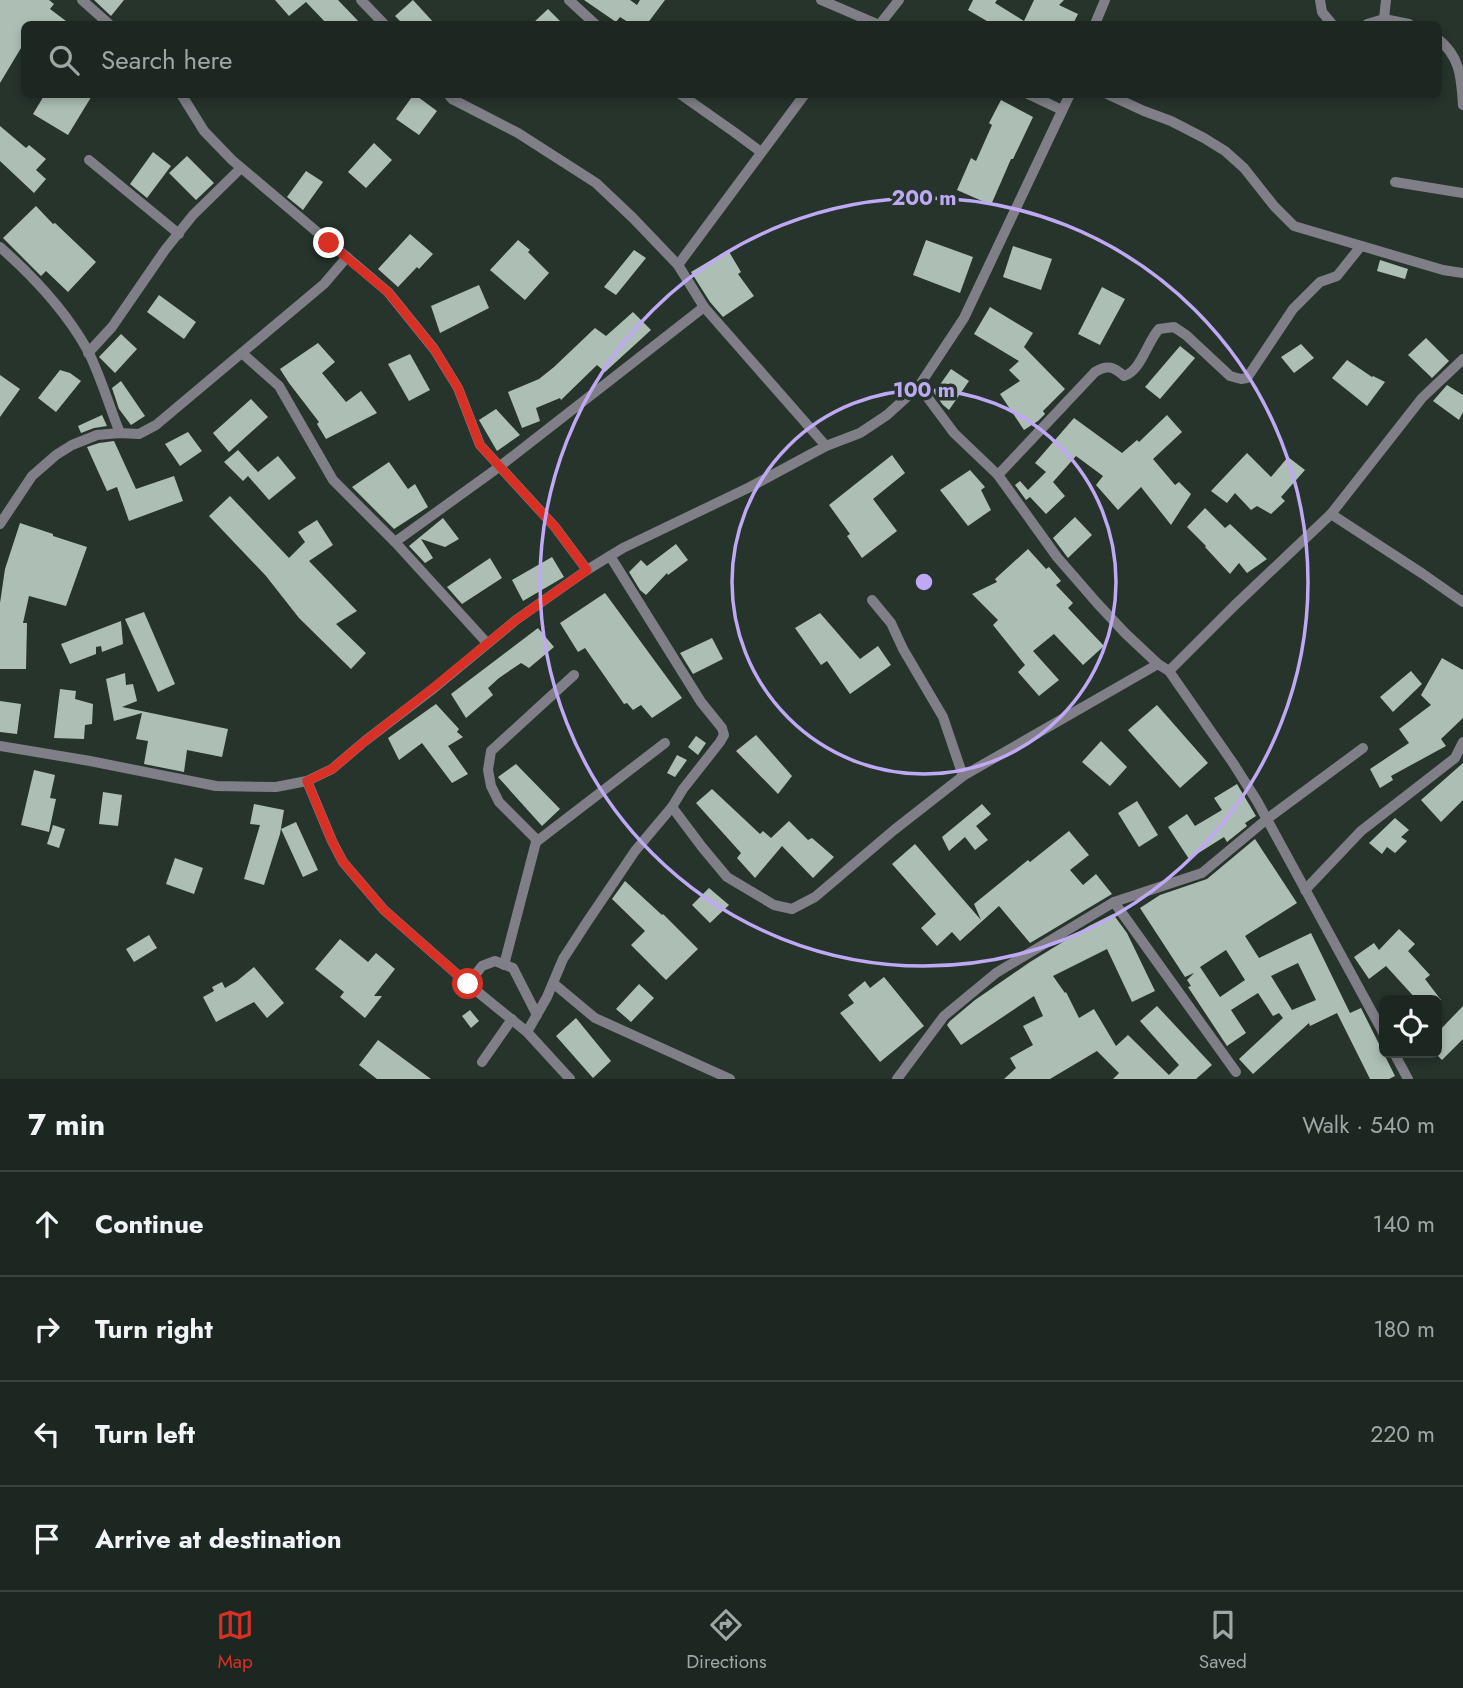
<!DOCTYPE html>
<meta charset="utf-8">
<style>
body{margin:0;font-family:Jost,sans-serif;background:#29332e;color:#f1f3f6}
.controls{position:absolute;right:21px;bottom:21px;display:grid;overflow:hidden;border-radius:10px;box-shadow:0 4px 10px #0003}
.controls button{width:63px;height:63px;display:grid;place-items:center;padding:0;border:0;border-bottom:2px solid #3a443f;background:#1c2721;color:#f1f3f6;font:35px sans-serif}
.stop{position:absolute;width:21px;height:21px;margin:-16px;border:5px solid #d93025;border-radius:50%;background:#fff}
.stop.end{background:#d93025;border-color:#fff;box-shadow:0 2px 7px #0008}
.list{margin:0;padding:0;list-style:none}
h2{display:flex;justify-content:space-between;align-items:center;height:91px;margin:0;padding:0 28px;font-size:30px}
h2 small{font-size:23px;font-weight:400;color:#a0a5a5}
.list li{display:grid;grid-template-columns:46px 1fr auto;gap:21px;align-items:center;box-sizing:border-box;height:105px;padding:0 28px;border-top:2px solid #3a443f}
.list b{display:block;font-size:26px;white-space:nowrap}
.list em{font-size:23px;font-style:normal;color:#a0a5a5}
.icon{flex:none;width:38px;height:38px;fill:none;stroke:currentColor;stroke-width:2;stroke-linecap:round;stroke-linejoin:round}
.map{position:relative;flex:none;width:1463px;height:1079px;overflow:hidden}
.search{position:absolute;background:#1c2721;box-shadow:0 4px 10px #0003;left:21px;right:21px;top:21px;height:77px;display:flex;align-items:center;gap:18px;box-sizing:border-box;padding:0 24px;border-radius:10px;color:#a0a5a5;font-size:26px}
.sheet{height:511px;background:#1c2721}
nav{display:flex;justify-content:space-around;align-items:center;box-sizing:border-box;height:98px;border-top:2px solid #3a443f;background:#1c2721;font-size:19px;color:#a0a5a5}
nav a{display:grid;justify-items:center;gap:4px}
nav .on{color:#d93025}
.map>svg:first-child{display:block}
.building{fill:#adbfb4;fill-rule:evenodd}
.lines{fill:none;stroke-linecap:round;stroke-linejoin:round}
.street{stroke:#807e86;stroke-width:10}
.route{stroke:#d93025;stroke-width:9}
.ring{fill:none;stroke:#bfa9f4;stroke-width:3.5}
.centre{fill:#bfa9f4;stroke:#26342c;stroke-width:3.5}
.ring-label{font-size:21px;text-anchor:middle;font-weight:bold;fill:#bfa9f4;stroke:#26342c;stroke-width:7;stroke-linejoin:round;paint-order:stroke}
</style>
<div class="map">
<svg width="1463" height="1079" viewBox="0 0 1463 1079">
<rect width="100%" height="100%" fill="#26342c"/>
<g class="building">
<path d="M0,0H49L54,4L50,9L70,24H24V43L0,83Z"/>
<path d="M94,0H124L111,16Z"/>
<path d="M275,0H338L361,24H327L306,2L289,16Z"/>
<path d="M413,0L435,24H403L395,16Z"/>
<path d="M584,0H630L637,5L640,0H665L647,24H631L620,17L616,22Z"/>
<path d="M973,0H997L995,3L1024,21L1034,0H1064L1059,5L1078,14L1073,24H992L968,10Z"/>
<path d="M548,9L563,24H532Z"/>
<path d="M45,94H93L68,135L33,114Z"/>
<path d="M414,94L437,111L419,135L396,119Z"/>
<path d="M1001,100L1033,117L1013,159H1011L991,205L957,190L971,158L976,161L992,125L989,123Z"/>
<path d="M0,126L26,148L29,145L46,159L36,170L46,179L34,193L0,161Z"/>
<path d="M374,143L392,160L366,188L348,172Z"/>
<path d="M153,152L171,166L147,198L130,184Z"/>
<path d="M187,156L214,183L196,200L169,173Z"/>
<path d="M306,171L323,182L303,210L287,197Z"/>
<path d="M36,206L53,224L55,223L96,262L68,292L46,271L41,276L3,238Z"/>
<path d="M410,234L433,254L419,269L417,267L398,287L378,269Z"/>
<path d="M518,240L530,250L528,252L549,273L525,300L490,270Z"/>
<path d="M926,240L973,257L960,293L913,275Z"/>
<path d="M1013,246L1052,259L1041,290L1003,277Z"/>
<path d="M634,250L646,258L616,295L604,287Z"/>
<path d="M728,250L741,272L738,274L754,296L723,317L710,302L691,272Z"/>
<path d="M1380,260L1408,269L1405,279L1377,271Z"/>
<path d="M479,285L489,308L440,333L431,306Z"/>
<path d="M1102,287L1125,299L1100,345L1078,334Z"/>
<path d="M159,295L196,322L184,339L147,312Z"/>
<path d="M990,307L1033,333L1024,347L1065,389L1043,411L1045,414L1038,421L1024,430L1000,394L1020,381L1009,370L1019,361L974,334Z"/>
<path d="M633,312L651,330L605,372L597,365L561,400L560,398L536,408L540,421L522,428L508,392L539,379L554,367L595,328L606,336Z"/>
<path d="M121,334L137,349L115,373L99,357Z"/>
<path d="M1426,338L1449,361L1432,378L1408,355Z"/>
<path d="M318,343L335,362L322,373L346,402L361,391L377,413L326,439L317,424L319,422L289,383L280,369Z"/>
<path d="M1301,344L1314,358L1294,373L1281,357Z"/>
<path d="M1180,346L1195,358L1160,399L1145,387Z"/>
<path d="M410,354L430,390L409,401L388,364Z"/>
<path d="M1347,360L1372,377L1373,376L1385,382L1367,406L1332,378Z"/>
<path d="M951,369L969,381L949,410L943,405L934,393Z"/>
<path d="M60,370L70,373L81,381L56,412L38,398Z"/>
<path d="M0,375L20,389L0,417Z"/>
<path d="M121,381L145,416L131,425L119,409L112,388Z"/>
<path d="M1447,385L1463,395V412L1459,420L1433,401Z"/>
<path d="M251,399L268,417L229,452L213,433Z"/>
<path d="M496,409L520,435L497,451L479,420Z"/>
<path d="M102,415L107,426L94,428L81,433L78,426Z"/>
<path d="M1167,415L1182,432L1153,459L1175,485L1179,482L1191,494L1171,525L1141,487L1118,510L1096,485L1103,476L1076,456L1053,482L1065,496L1046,514L1030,497L1026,500L1015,485L1020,481L1028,490L1046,472L1035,463L1074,418L1122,453L1137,440L1139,442Z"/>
<path d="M188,432L202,451L180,466L165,444Z"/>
<path d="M114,441L136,489L174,476L183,501L129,521L117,487L107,491L87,447L99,443Z"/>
<path d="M238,450L258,472L278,456L296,478L269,500L248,476L243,481L224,462Z"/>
<path d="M1247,453L1271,477L1288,457L1305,470L1281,497L1285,501L1271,514L1257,506L1251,510L1235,493L1227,503L1211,491Z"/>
<path d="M892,455L905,473L873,499L897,531L862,558L847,536L850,534L829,505Z"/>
<path d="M389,462L408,489L415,484L428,507L394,529L352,487Z"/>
<path d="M970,470L985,487L981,490L991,510L968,526L940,490Z"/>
<path d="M230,496L289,558L305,542L298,532L317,520L333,545L309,561L357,611L336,624L366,653L351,669L299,618L266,576L209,516Z"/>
<path d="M1205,508L1225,528L1230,524L1267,559L1247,573L1239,563L1230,574L1205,547L1206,546L1187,527Z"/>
<path d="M1075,517L1092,535L1068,558L1053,538Z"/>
<path d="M443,518L459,539L445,547L421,539L433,558L425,563L409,546Z"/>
<path d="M20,523L53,534V536L87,547L66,606L29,596L23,623H27L26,669H0V603L5,569Z"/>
<path d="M676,544L688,560L668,575L667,573L646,595L640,590L629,572L641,560L647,566Z"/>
<path d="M1028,549L1046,569L1049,567L1061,581L1056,585L1073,603L1068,608L1104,646L1083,665L1054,634L1033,651L1059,680L1039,696L1018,672L1025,665L993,625L998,620L972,594L997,582L995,579Z"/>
<path d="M552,557L564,577L523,601L512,580Z"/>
<path d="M490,558L502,578L462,604L447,587Z"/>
<path d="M605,593L682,698L652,718L641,705L633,710L627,703L624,704L585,648L578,652L560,623Z"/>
<path d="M144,612L175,684L158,692L125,619Z"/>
<path d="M820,613L860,659L878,646L891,665L850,694L827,661L821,665L795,628Z"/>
<path d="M121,621L123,644L102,652L101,646L96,647V654L70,664L61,644Z"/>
<path d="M538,628L554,647L529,668L521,663L499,678L488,688L493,695L466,718L451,694Z"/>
<path d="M712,638L723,659L693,674L680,653Z"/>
<path d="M1442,658L1463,670V718L1441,739L1446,746L1391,776L1393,780L1380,788L1370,769L1409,743L1399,729L1431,705L1421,695Z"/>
<path d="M1411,671L1422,684L1393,712L1380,697Z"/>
<path d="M125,673L126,685L133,684L137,701L122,707L228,729L222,757L187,750L184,772L144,764L148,741L136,739L142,713L114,721L106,679Z"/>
<path d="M60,689L76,691L75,699L93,704L92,724L85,725L84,739L54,738Z"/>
<path d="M0,701L21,704L17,734L0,732Z"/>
<path d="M436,704L459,729L457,732L463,737L448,746L468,774L452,783L422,743L399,760L388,738Z"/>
<path d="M1157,705L1208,763L1180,788L1128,730Z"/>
<path d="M756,735L792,776L778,794L736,751Z"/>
<path d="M696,736L706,743L698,755L688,747Z"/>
<path d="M1101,741L1127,767L1110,786L1082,762Z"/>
<path d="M677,755L687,760L675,777L667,773Z"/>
<path d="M1463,763V800L1441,822L1421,800Z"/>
<path d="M516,764L560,809L542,826L498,777Z"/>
<path d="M34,770L55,775L50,798L56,799L49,832L21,825Z"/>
<path d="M1237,784L1256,816L1245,823L1247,826L1227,842L1224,837L1189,859L1168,827L1187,814L1195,826L1222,810L1214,798Z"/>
<path d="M712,789L760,834L763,831L771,838L789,821L808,840L812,838L834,857L813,878L782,846L755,878L737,858L741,853L696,803Z"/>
<path d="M103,792L122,795L118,826L99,824Z"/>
<path d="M1137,801L1158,835L1139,847L1118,813Z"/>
<path d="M254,804L284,810L280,834L264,885L244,879L260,825L250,824Z"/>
<path d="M982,804L991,814L976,826L988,840L975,850L965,837L949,851L942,837Z"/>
<path d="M1395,818L1409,830L1401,837L1407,841L1395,853L1387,847L1382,854L1369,843Z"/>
<path d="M296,822L318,870L303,877L281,829Z"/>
<path d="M53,825L65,829L59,848L47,844Z"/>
<path d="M1069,831L1089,855L1070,870L1083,885L1096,874L1112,894L1030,943L999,906L960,941L952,932L937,946L921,928L936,914L892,864L915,844L981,920L974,904L1028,860L1030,862Z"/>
<path d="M1255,839L1297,903L1245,936L1259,958L1311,933L1350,1013L1361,1008L1395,1076L1389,1079H1370L1337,1013L1310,1026L1309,1023L1253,1074L1239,1059L1283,1018L1279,1013L1273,1016L1258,993L1231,1010L1246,1033L1227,1046L1188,987L1191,986L1187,980L1194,973L1185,977L1140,908L1160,895L1207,879ZM1226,950L1245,980L1220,997L1200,967ZM1298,963L1316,1000L1292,1010L1271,976Z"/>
<path d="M175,858L203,868L194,894L166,884Z"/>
<path d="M625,881L662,915L663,914L698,949L666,980L631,945L645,931L612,899Z"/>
<path d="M709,888L729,905L710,923L692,905Z"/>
<path d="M1113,914L1127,933L1155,991L1132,1002L1107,949L1053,976L1065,993L1066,992L1079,1018L1094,1009L1116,1046L1128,1035L1169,1075L1179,1065L1140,1021L1157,1006L1212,1065L1196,1079H1113L1119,1073L1097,1051L1050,1079H1004L1016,1068L1010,1058L1033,1045L1023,1026L1043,1016L1034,996L961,1045L947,1025L950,1021L975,1000L1030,962L1089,926Z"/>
<path d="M1399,929L1415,944L1408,951L1430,975L1425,979L1441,1000H1417L1386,966L1369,979L1354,957L1374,943L1379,950Z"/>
<path d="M149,935L157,948L134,962L126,949Z"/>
<path d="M340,939L368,962L376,953L395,969L374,996H382L365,1018L340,997L344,992L315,969Z"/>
<path d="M254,967L284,1003L267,1018L254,1002L216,1022L203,997L214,991L212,987L222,982L225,988L237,981Z"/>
<path d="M884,977L924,1026L880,1062L840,1013L854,1003L848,995L865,981L870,988Z"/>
<path d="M639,984L654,998L631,1022L616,1009Z"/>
<path d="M1463,1006V1039L1442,1060L1437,1055V1033Z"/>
<path d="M470,1010L479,1021L471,1028L462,1016Z"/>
<path d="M576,1018L611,1061L593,1078L556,1036Z"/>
<path d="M378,1040L431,1079H377L359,1065Z"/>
</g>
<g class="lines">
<g class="street">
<path d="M82,0L109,24"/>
<path d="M361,0L384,24"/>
<path d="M569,0L595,24"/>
<path d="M821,0L877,24"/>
<path d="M1320,0L1322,12L1332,24"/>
<path d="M1384,19L1386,0"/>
<path d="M880,24L899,0"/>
<path d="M1095,24L1105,0"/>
<path d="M1367,24L1384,19L1409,24"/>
<path d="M1438,39C1461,57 1461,79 1463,105"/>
<path d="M181,94L204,131L232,160L388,292L434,349L458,388L480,445L555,527L587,570"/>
<path d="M448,94L452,99L518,133L596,183L633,218L678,265L704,307L826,446"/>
<path d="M680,94L734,132L761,152"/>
<path d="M1028,94L1062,110"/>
<path d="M1107,94L1144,111L1171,121L1204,138L1225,151L1244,168L1274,206L1294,226L1443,270L1463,273"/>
<path d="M89,160L179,234"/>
<path d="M1395,182L1463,193"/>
<path d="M0,247C34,277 66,311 88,351C101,377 109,406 120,433"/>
<path d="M678,265L805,94"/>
<path d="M88,353L112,327L165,250L193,215L241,168"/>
<path d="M243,354L279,386L333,480L395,542L487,643"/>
<path d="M919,386L954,433L998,475L1057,557L1097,603L1125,633L1158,664L1169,671L1233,763L1257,801L1384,1034"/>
<path d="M998,475L1095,372C1107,364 1114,367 1124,376C1141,371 1147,342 1159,329L1174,327L1186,335L1230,376L1241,379L1247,378L1293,309L1320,282L1337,276L1361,246"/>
<path d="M1331,514L1423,574L1463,602"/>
<path d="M0,524L32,476L56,455L72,445L97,435L120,433L139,434L156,425L324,284L347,257"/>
<path d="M395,542L499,467L704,307"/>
<path d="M872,600L891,623L903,649L943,717L963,776"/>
<path d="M1169,671L1234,606L1331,514L1422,398L1463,359"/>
<path d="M0,746L90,761L216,786L276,787L307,781L332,769L365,741L434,688L516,620L587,570L623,548L750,487L826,446L860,433L887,415L919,386L964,318L1070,94"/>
<path d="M307,781L332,841L343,862L384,910L468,984L527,1032L570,1079"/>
<path d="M672,807L702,847L727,877L774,905L792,909L815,897L894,830L963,776L1158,664"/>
<path d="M536,842L665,743"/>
<path d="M1305,890L1361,831L1455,758L1463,742"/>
<path d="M1114,902L1236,1072"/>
<path d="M504,965L536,842L535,838L499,802L491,786L488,770L491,751L574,675"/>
<path d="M553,983L595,1018L730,1079"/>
<path d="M468,984L482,966L495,961L513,968L537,1015"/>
<path d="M527,1032L547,997L563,959L587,922L635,851L672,807L683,789L720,742L724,735L722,728L701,702L610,556"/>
<path d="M1394,1053L1408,1079"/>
<path d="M482,1062L512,1019"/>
<path d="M897,1079L944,1016L996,973L1114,902L1202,873L1267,819L1363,748"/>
</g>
</g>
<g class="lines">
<path class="route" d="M329,243L388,292L434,349L458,388L480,445L555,527L587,570L516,620L433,688L365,741L332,769L307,781L332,841L343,862L384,910L468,984"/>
</g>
<g class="ring">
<circle cx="924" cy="582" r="192"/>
<circle cx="924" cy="582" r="384"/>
</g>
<circle cx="924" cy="582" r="10" class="centre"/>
<g class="ring-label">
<text x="924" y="205">200 m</text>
<text x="924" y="397">100 m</text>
</g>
</svg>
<div class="controls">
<button><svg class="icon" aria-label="locate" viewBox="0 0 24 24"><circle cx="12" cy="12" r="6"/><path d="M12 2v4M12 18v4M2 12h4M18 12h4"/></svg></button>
</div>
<div class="stop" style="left:468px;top:984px"></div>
<div class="stop end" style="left:329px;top:243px"></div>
<div class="search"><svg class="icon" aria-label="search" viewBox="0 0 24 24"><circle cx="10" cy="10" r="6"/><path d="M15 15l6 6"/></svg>Search here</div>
</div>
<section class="sheet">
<h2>7 min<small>Walk · 540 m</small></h2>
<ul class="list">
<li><svg class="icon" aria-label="ahead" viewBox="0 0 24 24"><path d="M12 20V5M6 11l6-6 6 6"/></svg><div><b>Continue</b></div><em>140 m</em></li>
<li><svg class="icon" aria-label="right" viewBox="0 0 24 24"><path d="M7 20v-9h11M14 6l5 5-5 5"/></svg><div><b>Turn right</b></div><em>180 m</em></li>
<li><svg class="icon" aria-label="left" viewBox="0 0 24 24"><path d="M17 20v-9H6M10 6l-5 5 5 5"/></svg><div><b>Turn left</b></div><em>220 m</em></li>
<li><svg class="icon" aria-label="arrive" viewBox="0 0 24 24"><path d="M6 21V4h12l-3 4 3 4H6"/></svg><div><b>Arrive at destination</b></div></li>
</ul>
</section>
<nav>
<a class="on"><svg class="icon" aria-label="map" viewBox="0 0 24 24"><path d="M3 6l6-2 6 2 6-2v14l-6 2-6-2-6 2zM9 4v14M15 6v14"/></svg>Map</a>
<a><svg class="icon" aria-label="directions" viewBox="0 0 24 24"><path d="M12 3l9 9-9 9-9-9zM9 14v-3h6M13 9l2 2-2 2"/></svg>Directions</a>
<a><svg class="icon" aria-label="saved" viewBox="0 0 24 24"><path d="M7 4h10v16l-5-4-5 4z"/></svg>Saved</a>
</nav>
